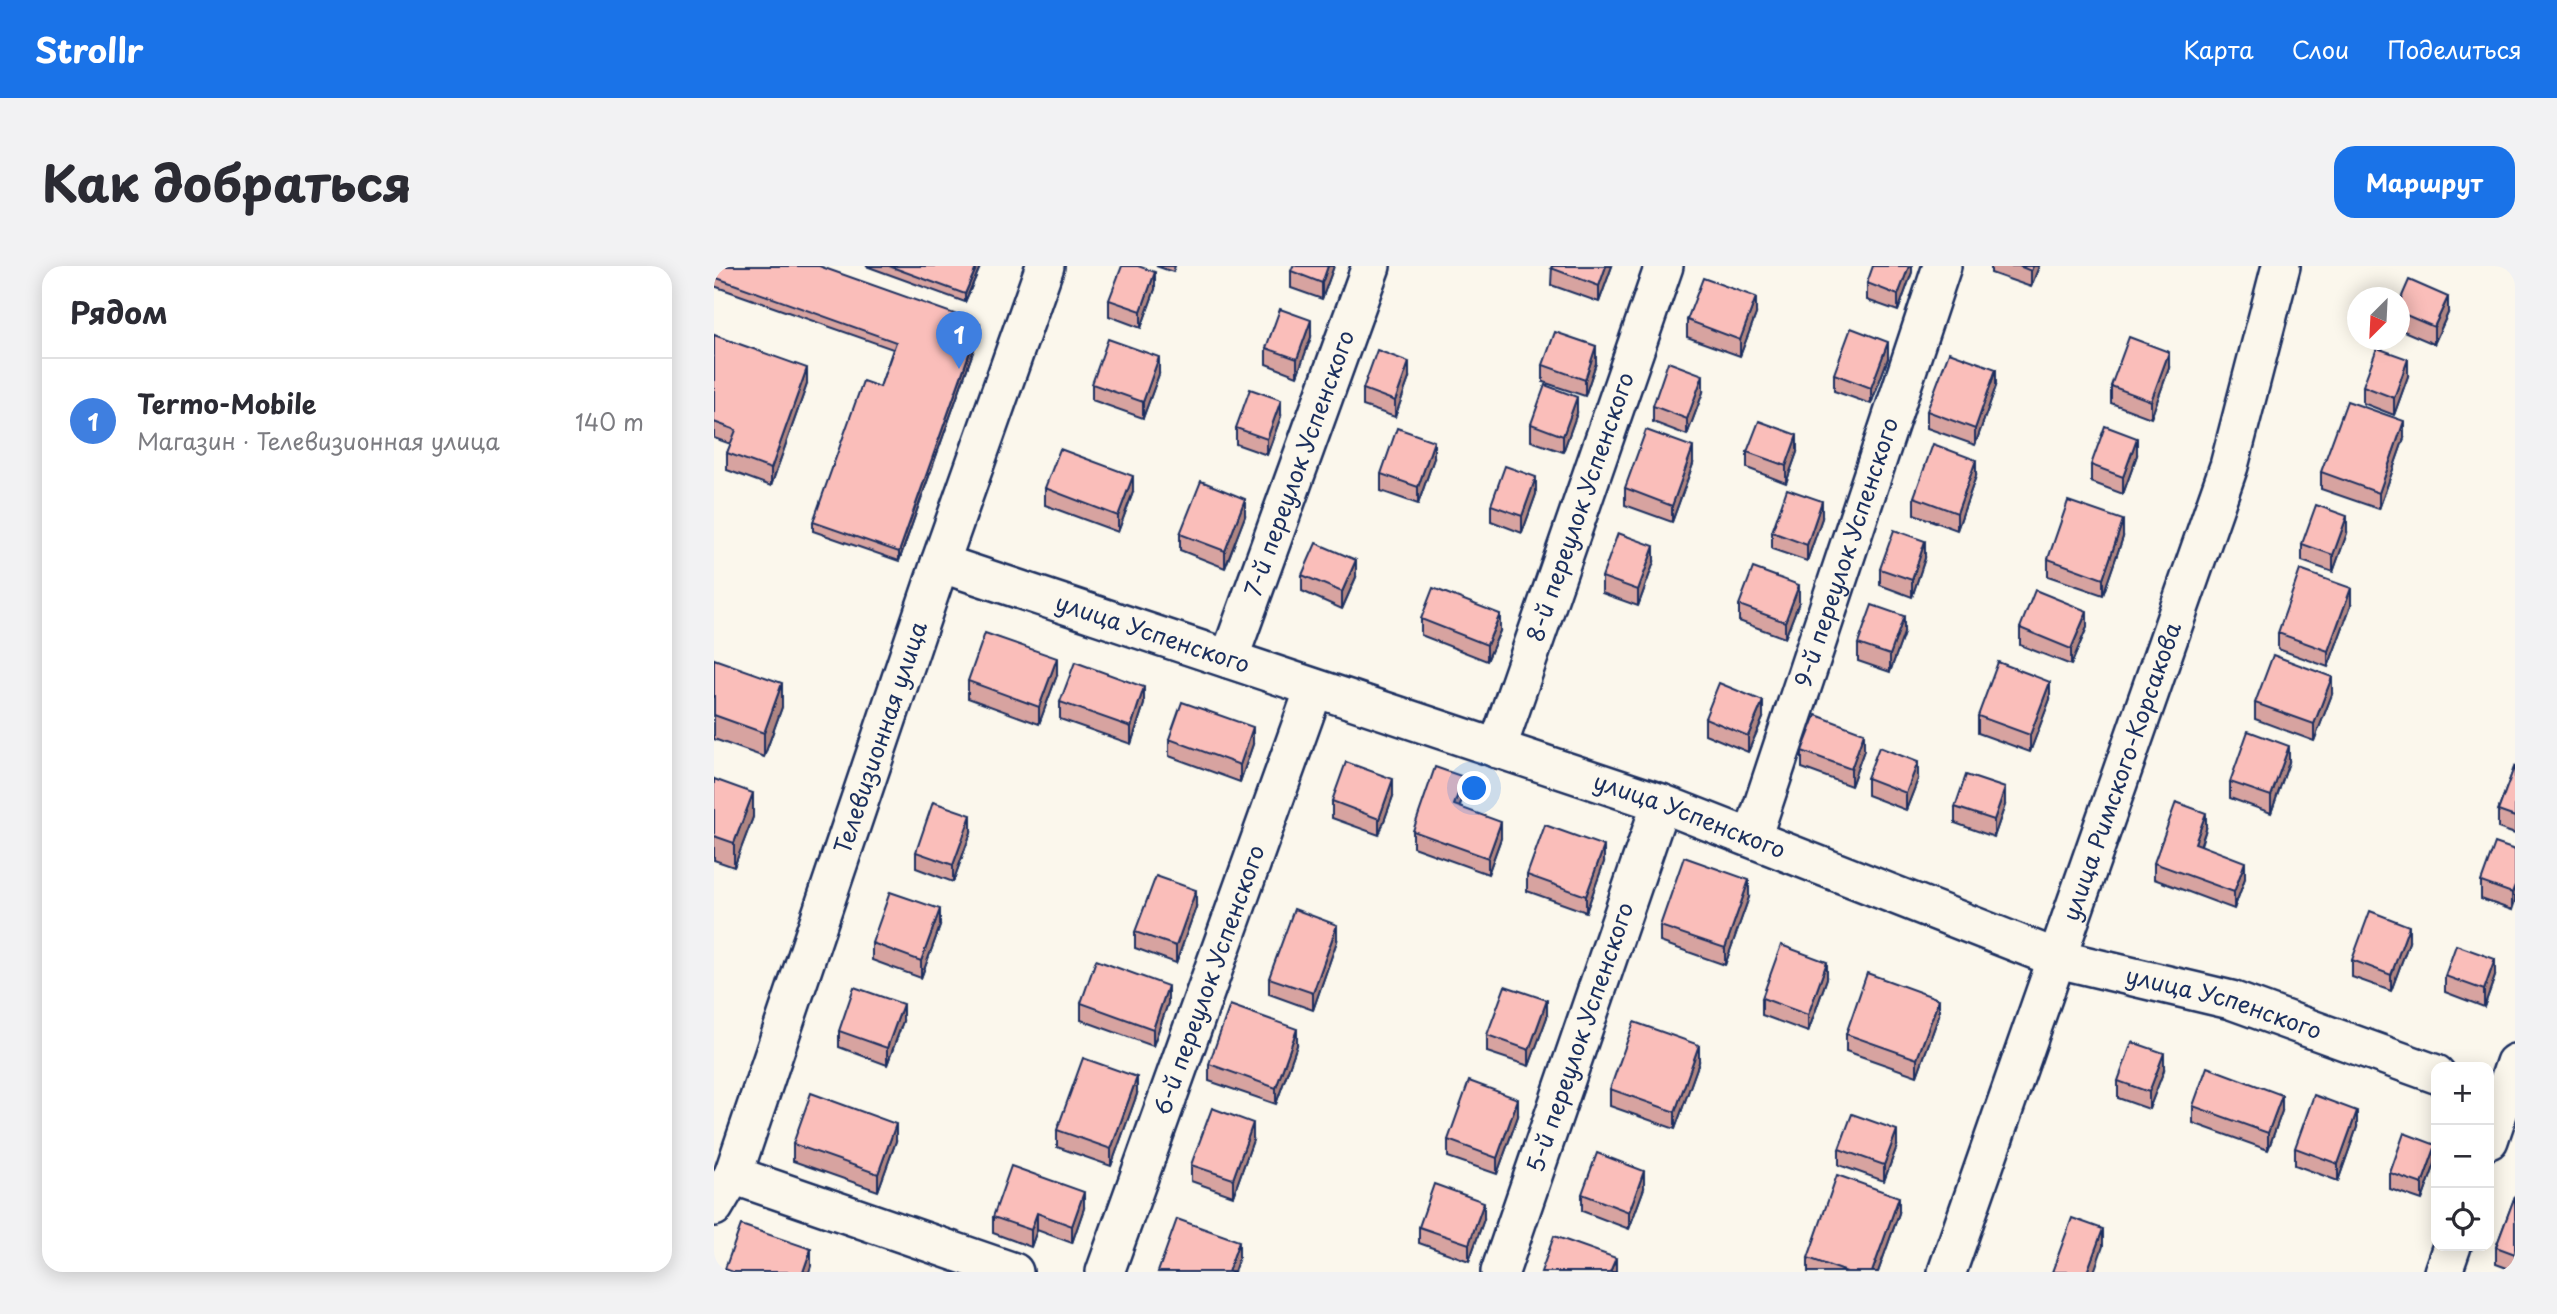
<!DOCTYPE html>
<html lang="ru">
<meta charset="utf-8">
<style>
body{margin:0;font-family:"Playpen Sans",sans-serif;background:#f2f2f3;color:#2b2b33}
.controls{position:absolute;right:21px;bottom:21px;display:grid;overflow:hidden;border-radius:14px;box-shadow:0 4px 18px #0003}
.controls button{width:63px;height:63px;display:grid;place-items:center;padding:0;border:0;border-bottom:2px solid #e1e1e2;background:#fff;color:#2b2b33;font:35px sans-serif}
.compass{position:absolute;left:1633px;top:21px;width:63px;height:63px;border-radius:50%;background:#fff;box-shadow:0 4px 18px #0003;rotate:204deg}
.you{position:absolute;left:761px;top:523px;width:24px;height:24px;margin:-18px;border:5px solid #fff;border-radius:50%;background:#1a73e8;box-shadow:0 0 0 10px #1a73e833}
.badge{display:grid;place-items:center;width:46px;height:46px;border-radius:50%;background:#1a73e8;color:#fff;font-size:23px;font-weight:700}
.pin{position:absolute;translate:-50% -58px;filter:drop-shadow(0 2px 4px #0008)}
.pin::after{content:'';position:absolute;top:37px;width:24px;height:21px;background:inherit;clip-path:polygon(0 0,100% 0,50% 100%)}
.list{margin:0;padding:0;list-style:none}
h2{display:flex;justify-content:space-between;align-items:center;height:91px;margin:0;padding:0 28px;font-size:30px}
h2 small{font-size:23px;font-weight:400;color:#7c7c81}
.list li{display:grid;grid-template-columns:46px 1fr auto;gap:21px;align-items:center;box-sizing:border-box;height:126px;padding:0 28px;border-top:2px solid #e1e1e2}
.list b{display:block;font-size:26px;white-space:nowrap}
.list p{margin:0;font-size:23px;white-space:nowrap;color:#7c7c81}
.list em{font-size:23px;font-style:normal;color:#7c7c81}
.icon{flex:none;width:38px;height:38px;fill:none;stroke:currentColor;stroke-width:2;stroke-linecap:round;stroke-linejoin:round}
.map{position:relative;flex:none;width:1801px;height:1006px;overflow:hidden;border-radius:21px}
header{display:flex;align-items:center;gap:42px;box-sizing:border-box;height:98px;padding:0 35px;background:#1a73e8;color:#fff}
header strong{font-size:33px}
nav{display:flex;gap:38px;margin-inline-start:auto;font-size:24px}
.intro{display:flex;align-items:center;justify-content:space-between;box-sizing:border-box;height:168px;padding:0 42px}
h1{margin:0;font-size:49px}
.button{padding:18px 32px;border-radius:21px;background:#1a73e8;color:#fff;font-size:24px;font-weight:700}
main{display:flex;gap:42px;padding:0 42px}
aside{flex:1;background:#fff;border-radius:21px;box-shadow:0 4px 18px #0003}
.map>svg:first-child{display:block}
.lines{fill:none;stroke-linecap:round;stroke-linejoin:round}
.minor-casing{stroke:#1b2f5e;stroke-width:42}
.minor{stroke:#fbf7ec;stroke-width:37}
.wall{fill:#d7a3a0;stroke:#1b2f5e;stroke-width:2}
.shaded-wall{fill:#af8582;stroke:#1b2f5e;stroke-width:2}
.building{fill:#fabeba;stroke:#1b2f5e;stroke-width:2}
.labels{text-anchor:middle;stroke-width:7;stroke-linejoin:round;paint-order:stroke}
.street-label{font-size:23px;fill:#1b2f5e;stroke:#fbf7ec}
</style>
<header>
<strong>Strollr</strong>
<nav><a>Карта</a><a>Слои</a><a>Поделиться</a></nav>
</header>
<div class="intro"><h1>Как добраться</h1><a class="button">Маршрут</a></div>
<main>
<aside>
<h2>Рядом<small></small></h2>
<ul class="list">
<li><span class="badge" style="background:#3f7fe0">1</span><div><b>Termo-Mobile</b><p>Магазин · Телевизионная улица</p></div><em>140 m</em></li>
</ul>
</aside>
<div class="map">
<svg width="1801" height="1006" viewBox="0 0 1801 1006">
<rect width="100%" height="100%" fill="#fbf7ec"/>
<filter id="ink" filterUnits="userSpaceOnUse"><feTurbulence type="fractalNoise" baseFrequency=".0143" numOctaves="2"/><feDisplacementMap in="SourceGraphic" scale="14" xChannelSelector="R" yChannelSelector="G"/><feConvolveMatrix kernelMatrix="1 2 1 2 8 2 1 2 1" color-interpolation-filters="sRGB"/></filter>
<g filter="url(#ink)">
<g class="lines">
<defs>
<g id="minor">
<path id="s1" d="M226,297L947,537L1344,693L1517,734L1722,808"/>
<path id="s2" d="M515,393L657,0"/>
<path id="s3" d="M783,483L950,0"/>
<path id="s4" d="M1038,572L1228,0"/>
<path d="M1775,874L1801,797"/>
<path d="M19,909L300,1006"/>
<path id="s5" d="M0,941L19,909L226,297L331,0"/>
<path id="s6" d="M391,1006L600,423"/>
<path id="s7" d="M786,1006L947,537"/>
<path id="s8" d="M1233,1006L1515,200L1567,0"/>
<path d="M1729,1006L1738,980"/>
</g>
</defs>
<use href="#minor" class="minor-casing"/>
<use href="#minor" class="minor"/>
</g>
<g class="wall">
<path d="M0,0L266,66L185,295L99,265V256L166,121L179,83L0,20Z"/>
<path d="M152,0H266V1L251,36Z"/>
<path d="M442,0H461L459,6Z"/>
<path d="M620,0L608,33L577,22V5Z"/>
<path d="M838,0H898L885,36L837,19Z"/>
<path d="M1198,0V6L1184,45L1153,34V17Z"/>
<path d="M1277,0H1325L1317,21L1277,7Z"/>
<path d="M441,23L427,62L395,50V34Z"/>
<path d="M1685,46L1734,47L1720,78L1685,63Z"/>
<path d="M1042,48L1026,90L973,71V54Z"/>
<path d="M0,69L93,118L57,220L13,204V187L17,178L0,172Z"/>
<path d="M597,71L583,110L552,98V82Z"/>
<path d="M1174,92L1157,138L1120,125V108Z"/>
<path d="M882,97L871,130L829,116V99Z"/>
<path d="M1455,102L1437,152L1397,137V120Z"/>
<path d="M445,108L429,152L378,134V118Z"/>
<path d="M1694,110L1680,149L1649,137V120Z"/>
<path d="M695,112L681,151L649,140V123Z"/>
<path d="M1282,120L1261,179L1213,162V145Z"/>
<path d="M989,126L973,169L939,156V140Z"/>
<path d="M863,147L849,186L817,175V158Z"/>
<path d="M567,150L553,189L522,178V162Z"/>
<path d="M1690,172L1665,243L1607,223V206Z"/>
<path d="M1033,186H1083L1072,217L1033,202Z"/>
<path d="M1423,189L1409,228L1377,216V199Z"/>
<path d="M720,192L704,238L667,225V208Z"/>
<path d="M979,198L958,256L911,239V222Z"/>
<path d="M1262,210L1243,264L1200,248V231Z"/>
<path d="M331,222L419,226L404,266L331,239Z"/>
<path d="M822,228L808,267L777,255V239Z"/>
<path d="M531,250L511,302L466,284V268Z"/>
<path d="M1108,252L1093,295L1058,283V266Z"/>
<path d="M1633,267L1619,306L1588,295V278Z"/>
<path d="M1409,271L1389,329L1334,310V293Z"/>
<path d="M1211,292L1198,331L1166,319V303Z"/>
<path d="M940,296L924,340L888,327V311Z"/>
<path d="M588,309L642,311L628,343L588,325Z"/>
<path d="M1085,336L1071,372L1025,355V339Z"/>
<path d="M1637,339L1614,401L1564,383V367Z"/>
<path d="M707,353L786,365L773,395L707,369Z"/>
<path d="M1373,361L1357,399L1306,379V362Z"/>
<path d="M1190,367L1176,406L1144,395V378Z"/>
<path d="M0,393L68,441L50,491L0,473Z"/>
<path d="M343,409L325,458L254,432V415Z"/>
<path d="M1618,428L1600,475L1541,453V437Z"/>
<path d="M1336,433L1316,486L1264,467V450Z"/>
<path d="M346,436L430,438L417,478L346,453Z"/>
<path d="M991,452H1049L1034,486L991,468Z"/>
<path d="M455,473L539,478L526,516L455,490Z"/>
<path d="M1150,484L1137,520L1088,502V485Z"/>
<path d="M1575,496L1557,547L1516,532V516Z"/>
<path d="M1801,499V568L1784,562V545Z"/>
<path d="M1153,512L1204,513L1192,544L1153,529Z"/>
<path d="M0,513L39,551L20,601L0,594Z"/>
<path d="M750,528L745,541L787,572L774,608L699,581V565Z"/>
<path d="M679,530L665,569L618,552V535Z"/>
<path d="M1291,539L1280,571L1241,557V541Z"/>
<path d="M1492,563L1487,579L1531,612L1520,643L1440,613V597Z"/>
<path d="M257,566L239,616L202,602V586Z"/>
<path d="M1801,584L1798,644L1767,633V616Z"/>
<path d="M890,596L872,646L813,625V609Z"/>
<path d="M1035,631L1011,699L946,676V660Z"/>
<path d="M482,641L462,697L421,682V666Z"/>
<path d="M226,660L207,712L158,694V677Z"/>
<path d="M623,675L599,744L555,728V712Z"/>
<path d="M1695,676L1677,725L1638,711V694Z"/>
<path d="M1731,710H1781L1770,741L1731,726Z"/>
<path d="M1113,712L1094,766L1048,749V732Z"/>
<path d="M367,737H454L439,780L367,754Z"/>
<path d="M1225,749L1203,810L1132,785V768Z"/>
<path d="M833,751L815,800L773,786V769Z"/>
<path d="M189,755L173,799L125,781V765Z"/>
<path d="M583,779L562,838L495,815V798Z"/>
<path d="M985,796L961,863L896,840V823Z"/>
<path d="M1450,804L1435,843L1404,832V815Z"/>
<path d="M423,828L397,900L343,881V864Z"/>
<path d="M1479,840L1568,845L1554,884L1479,857Z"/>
<path d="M804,850L783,908L734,891V874Z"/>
<path d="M1643,861L1624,915L1581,899V882Z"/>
<path d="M539,874L519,930L477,915V899Z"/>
<path d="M182,875L164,925L79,895V878Z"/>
<path d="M1183,880L1170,915L1125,899V883Z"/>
<path d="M1722,895L1708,934L1676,923V907Z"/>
<path d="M930,922L915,963L868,945V928Z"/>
<path d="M1801,930V1005L1782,998V981Z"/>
<path d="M370,942L358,977L323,964L317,981L279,967V951Z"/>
<path d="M1185,947L1164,1006H1094V992Z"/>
<path d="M770,953L755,995L705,977V961Z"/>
</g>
<g class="shaded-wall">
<path d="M263,0H266V1L251,36V28Z"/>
<path d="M614,0H620L608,33V17Z"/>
<path d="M892,0H898L885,36V20Z"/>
<path d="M1195,0H1198V6L1184,45V29Z"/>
<path d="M1319,0H1325L1317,21V5Z"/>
<path d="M441,6V23L427,62V45Z"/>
<path d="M1042,31V48L1026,90V74Z"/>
<path d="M1734,31V47L1720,78V61Z"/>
<path d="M597,54V71L583,110V93Z"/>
<path d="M266,57V66L185,295V286Z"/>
<path d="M1174,76V92L1157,138V122Z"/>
<path d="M882,80V97L871,130V114Z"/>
<path d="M1455,86V102L1437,152V135Z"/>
<path d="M445,91V108L429,152V136Z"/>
<path d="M1694,93V110L1680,149V132Z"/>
<path d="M695,96V112L681,151V135Z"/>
<path d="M93,102V118L57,220V203Z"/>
<path d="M1282,103V120L1261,179V163Z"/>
<path d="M989,109V126L973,169V153Z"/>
<path d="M863,131V147L849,186V170Z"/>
<path d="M567,134V150L553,189V173Z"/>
<path d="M1690,155V172L1665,243V227Z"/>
<path d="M1083,169V186L1072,217V200Z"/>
<path d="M1423,172V189L1409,228V211Z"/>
<path d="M720,175V192L704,238V221Z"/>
<path d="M979,181V198L958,256V240Z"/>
<path d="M1262,194V210L1243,264V247Z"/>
<path d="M419,210V226L404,266V250Z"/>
<path d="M822,211V228L808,267V250Z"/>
<path d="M531,233V250L511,302V285Z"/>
<path d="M1108,235V252L1093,295V279Z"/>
<path d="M1633,250V267L1619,306V289Z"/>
<path d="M1409,254V271L1389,329V313Z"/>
<path d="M1211,275V292L1198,331V314Z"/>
<path d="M940,280V296L924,340V324Z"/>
<path d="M642,294V311L628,343V326Z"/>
<path d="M1085,319V336L1071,372V356Z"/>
<path d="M1637,322V339L1614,401V385Z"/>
<path d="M1373,345V361L1357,399V383Z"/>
<path d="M786,348V365L773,395V379Z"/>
<path d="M1190,350V367L1176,406V389Z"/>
<path d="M343,392V409L325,458V441Z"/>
<path d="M1618,411V428L1600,475V458Z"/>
<path d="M1336,416V433L1316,486V469Z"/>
<path d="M68,417V441L50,491V467Z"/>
<path d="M430,421V438L417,478V461Z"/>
<path d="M1049,435V452L1034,486V470Z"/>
<path d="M539,461V478L526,516V499Z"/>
<path d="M1150,467V484L1137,520V503Z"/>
<path d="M1575,480V496L1557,547V530Z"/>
<path d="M1204,496V513L1192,544V527Z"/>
<path d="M750,511V528L740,556V539Z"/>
<path d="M679,513V530L665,569V553Z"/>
<path d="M1291,522V539L1280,571V554Z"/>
<path d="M39,527V551L20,601V577Z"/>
<path d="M1492,547V563L1481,594V577Z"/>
<path d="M257,549V566L239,616V599Z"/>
<path d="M787,556V572L774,608V592Z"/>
<path d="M890,580V596L872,646V630Z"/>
<path d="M1531,596V612L1520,643V626Z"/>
<path d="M1035,614V631L1011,699V682Z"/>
<path d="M1801,619V635L1798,644V627Z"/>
<path d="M482,624V641L462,697V680Z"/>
<path d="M226,643V660L207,712V695Z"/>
<path d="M623,659V675L599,744V727Z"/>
<path d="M1695,660V676L1677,725V709Z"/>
<path d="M1781,693V710L1770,741V724Z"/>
<path d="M1113,696V712L1094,766V749Z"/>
<path d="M454,720V737L439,780V763Z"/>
<path d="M1225,733V749L1203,810V793Z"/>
<path d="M833,734V751L815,800V784Z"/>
<path d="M189,738V755L173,799V782Z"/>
<path d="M583,763V779L562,838V822Z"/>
<path d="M985,779V796L961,863V846Z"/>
<path d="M1450,787V804L1435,843V826Z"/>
<path d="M423,811V828L397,900V883Z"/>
<path d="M1568,829V845L1554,884V867Z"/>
<path d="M804,833V850L783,908V892Z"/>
<path d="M1643,845V861L1624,915V898Z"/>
<path d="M539,857V874L519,930V913Z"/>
<path d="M182,858V875L164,925V908Z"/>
<path d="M1183,864V880L1170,915V899Z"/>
<path d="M1722,879V895L1708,934V918Z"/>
<path d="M930,905V922L915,963V946Z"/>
<path d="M370,926V942L358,977V960Z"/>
<path d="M1185,931V947L1164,1006H1158Z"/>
<path d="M770,936V953L755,995V978Z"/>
<path d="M323,947V964L317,981V964Z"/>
<path d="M1389,963V980L1380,1006H1373Z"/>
<path d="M525,975V991L520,1006H514Z"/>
<path d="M97,983V1000L95,1006H89Z"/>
<path d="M902,992V1006H896Z"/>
</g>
<g class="building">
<path d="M0,0H105L266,57L185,286L99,256L149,115L166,121L182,76L0,11Z"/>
<path d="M175,0H263L251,28Z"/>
<path d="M408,0H424L441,6L427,45L395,34Z"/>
<path d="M579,0H614L608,17L577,5Z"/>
<path d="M838,0H892L885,20L837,2Z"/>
<path d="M1159,0H1195L1184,29L1153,17Z"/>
<path d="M1305,0H1319L1317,5Z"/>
<path d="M989,12L1042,31L1026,74L973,54Z"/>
<path d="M1695,14L1734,31L1720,61L1685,46V37Z"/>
<path d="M566,43L597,54L583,93L552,82Z"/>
<path d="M1137,62L1174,76L1157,122L1120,108Z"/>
<path d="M841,66L882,80L871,114L829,99Z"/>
<path d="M0,69L93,102L57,203L13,187L22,164L0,156Z"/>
<path d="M1415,71L1455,86L1437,135L1397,120Z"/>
<path d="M394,73L445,91L429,136L378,118Z"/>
<path d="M1663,82L1694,93L1680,132L1649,120Z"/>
<path d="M663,84L695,96L681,135L649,123Z"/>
<path d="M1235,86L1282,103L1261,163L1213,145Z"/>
<path d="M954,96L989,109L973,153L939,140Z"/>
<path d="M831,119L863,131L849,170L817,158Z"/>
<path d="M536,123L567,134L553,173L522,162Z"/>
<path d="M1633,135L1690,155L1665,227L1607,206Z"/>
<path d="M1045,155L1083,169L1072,200L1033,186Z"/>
<path d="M1391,160L1423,172L1409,211L1377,199Z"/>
<path d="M683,162L720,175L704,221L667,208Z"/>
<path d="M932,164L979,181L958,240L911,222Z"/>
<path d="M1219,178L1262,194L1243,247L1200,231Z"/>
<path d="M346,183L419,210L404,250L331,222Z"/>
<path d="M791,200L822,211L808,250L777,239Z"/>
<path d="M487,215L531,233L511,285L466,268Z"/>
<path d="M1073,223L1108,235L1093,279L1058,266Z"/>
<path d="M1354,235L1409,254L1389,313L1334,293Z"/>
<path d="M1602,239L1633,250L1619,289L1588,278Z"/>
<path d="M1180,264L1211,275L1198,314L1166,303Z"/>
<path d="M904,267L940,280L924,324L888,311Z"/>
<path d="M602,277L642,294L628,326L588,309Z"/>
<path d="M1039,302L1085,319L1071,356L1025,339Z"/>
<path d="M1586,304L1637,322L1614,385L1564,367Z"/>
<path d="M719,322L786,348L773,379L707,353Z"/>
<path d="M1321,324L1373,345L1357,383L1306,362Z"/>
<path d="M1158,339L1190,350L1176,389L1144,378Z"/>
<path d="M271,367L343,392L325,441L254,415Z"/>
<path d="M1559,389L1618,411L1600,458L1541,437Z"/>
<path d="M0,393L68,417L50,467L0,449Z"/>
<path d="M361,396L430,421L417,461L346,436Z"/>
<path d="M1284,396L1336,416L1316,469L1264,450Z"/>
<path d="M1005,417L1049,435L1034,470L991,452Z"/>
<path d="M468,436L539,461L526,499L455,473Z"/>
<path d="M1102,449L1150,467L1137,503L1088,485Z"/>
<path d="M1534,465L1575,480L1557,530L1516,516Z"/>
<path d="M1165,481L1204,496L1192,527L1153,512Z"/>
<path d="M632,496L679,513L665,553L618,535Z"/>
<path d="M1801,499V551L1784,545Z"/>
<path d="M721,501L750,511L740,539L787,556L774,592L699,565Z"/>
<path d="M1252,509L1291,522L1280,554L1241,541Z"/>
<path d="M0,513L39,527L20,577L0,570Z"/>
<path d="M219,536L257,549L239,599L202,586Z"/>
<path d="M1462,536L1492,547L1481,577L1531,596L1520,626L1440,597Z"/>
<path d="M831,559L890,580L872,630L813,609Z"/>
<path d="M1781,577L1801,584V619L1798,627L1767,616Z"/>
<path d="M970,591L1035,614L1011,682L946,660Z"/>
<path d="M442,610L482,624L462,680L421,666Z"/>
<path d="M176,626L226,643L207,695L158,677Z"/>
<path d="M580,643L623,659L599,727L555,712Z"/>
<path d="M1656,645L1695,660L1677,709L1638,694Z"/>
<path d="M1067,679L1113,696L1094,749L1048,732Z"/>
<path d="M1742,679L1781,693L1770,724L1731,710Z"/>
<path d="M382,694L454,720L439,763L367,737Z"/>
<path d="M1153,707L1225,733L1203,793L1132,768Z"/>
<path d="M791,720L833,734L815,784L773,769Z"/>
<path d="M140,721L189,738L173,782L125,765Z"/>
<path d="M516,739L583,763L562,822L495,798Z"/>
<path d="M920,756L985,779L961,846L896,823Z"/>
<path d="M1418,776L1450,787L1435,826L1404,815Z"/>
<path d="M369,792L423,811L397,883L343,864Z"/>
<path d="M1493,801L1568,829L1554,867L1479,840Z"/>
<path d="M755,815L804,833L783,892L734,874Z"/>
<path d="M97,827L182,858L164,908L79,878Z"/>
<path d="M1600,829L1643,845L1624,898L1581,882Z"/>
<path d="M498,842L539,857L519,913L477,899Z"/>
<path d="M1138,848L1183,864L1170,899L1125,883Z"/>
<path d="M1690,867L1722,879L1708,918L1676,907Z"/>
<path d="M883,887L930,905L915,946L868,928Z"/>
<path d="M297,900L370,926L358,960L323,947L317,964L279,951Z"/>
<path d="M1123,909L1185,931L1158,1006H1133L1094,992Z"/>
<path d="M720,918L770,936L755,978L705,961Z"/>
<path d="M1801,930V988L1782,981Z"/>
<path d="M1358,952L1389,963L1373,1006H1338Z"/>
<path d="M463,953L525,975L514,1006H444Z"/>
<path d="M27,959L97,983L89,1006H19L11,1003Z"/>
<path d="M840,970L902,992L896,1006H827Z"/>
</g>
</g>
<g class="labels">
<g class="street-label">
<text dy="8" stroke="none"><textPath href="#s2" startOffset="208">7-й переулок Успенского</textPath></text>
<text dy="8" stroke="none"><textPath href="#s3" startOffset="256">8-й переулок Успенского</textPath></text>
<text dy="8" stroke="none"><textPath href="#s4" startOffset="301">9-й переулок Успенского</textPath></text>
<text dy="8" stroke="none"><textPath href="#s1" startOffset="224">улица Успенского</textPath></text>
<text dy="8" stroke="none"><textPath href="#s5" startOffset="499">Телевизионная улица</textPath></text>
<text dy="8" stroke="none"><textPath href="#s8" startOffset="530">улица Римского-Корсакова</textPath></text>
<text dy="8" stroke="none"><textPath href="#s1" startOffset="791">улица Успенского</textPath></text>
<text dy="8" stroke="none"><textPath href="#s6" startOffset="310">6-й переулок Успенского</textPath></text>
<text dy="8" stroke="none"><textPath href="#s1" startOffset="1358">улица Успенского</textPath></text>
<text dy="8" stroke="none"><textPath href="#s7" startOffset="248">5-й переулок Успенского</textPath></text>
</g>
</g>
</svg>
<div class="controls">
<button>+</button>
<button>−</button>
<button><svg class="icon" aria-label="locate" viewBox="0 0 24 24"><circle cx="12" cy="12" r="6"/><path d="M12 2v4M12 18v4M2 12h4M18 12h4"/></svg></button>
</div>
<svg class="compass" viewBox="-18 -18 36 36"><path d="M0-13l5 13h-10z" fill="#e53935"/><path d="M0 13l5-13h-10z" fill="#7c7c81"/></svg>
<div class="you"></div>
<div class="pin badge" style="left:245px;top:103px;background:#3f7fe0">1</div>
</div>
</main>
